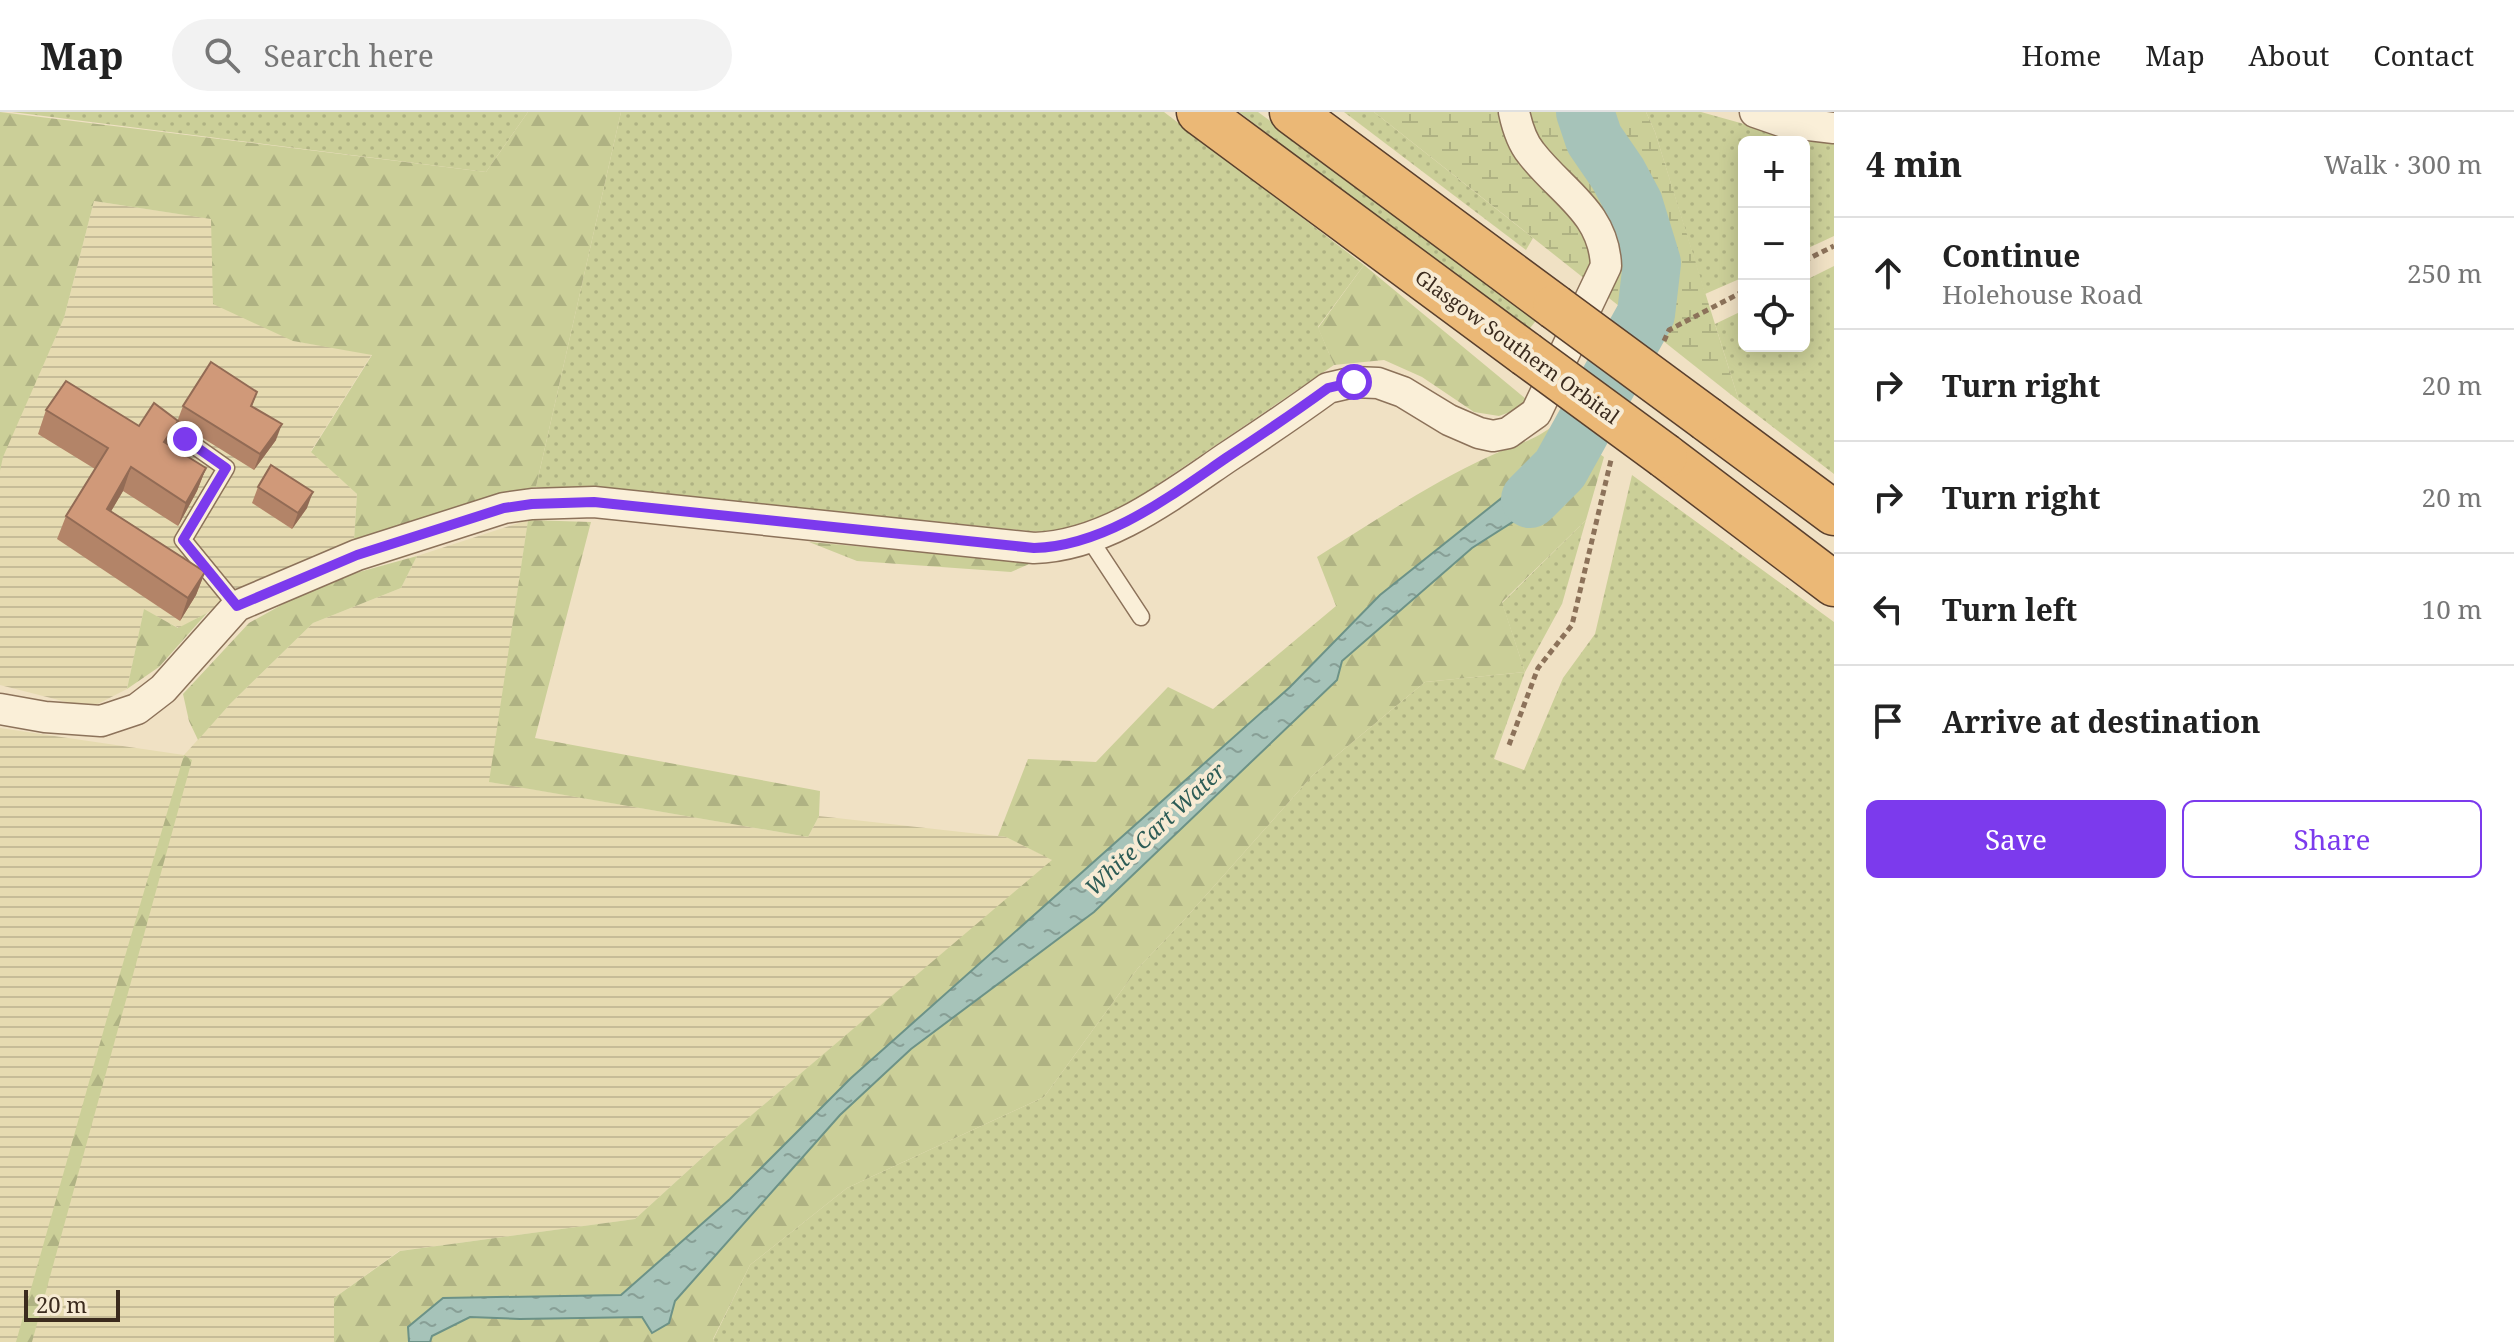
<!DOCTYPE html>
<meta charset="utf-8">
<style>
body{margin:0;font-family:"Noto Serif",serif;background:#f2f2f2;color:#222}
.controls{position:absolute;right:24px;top:24px;display:grid;overflow:hidden;border-radius:12px;box-shadow:0 4px 20px #0003}
.controls button{width:72px;height:72px;display:grid;place-items:center;padding:0;border:0;border-bottom:2px solid #e0e0e0;background:#fff;color:#222;font:40px sans-serif}
.scale{position:absolute;left:24px;bottom:20px;width:96px;box-sizing:border-box;padding-left:8px;border:4px solid #3b2b1e;border-top:0;font-size:22px;line-height:28px;white-space:nowrap;color:#3b2b1e;-webkit-text-stroke:6px #f7ebd4;paint-order:stroke}
.stop{position:absolute;width:24px;height:24px;margin:-18px;border:6px solid #7c3aed;border-radius:50%;background:#fff}
.stop.end{background:#7c3aed;border-color:#fff;box-shadow:0 2px 8px #0008}
.list{margin:0;padding:0;list-style:none}
h2{display:flex;justify-content:space-between;align-items:center;height:104px;margin:0;padding:0 32px;font-size:34px}
h2 small{font-size:26px;font-weight:400;color:#767676}
.list li{display:grid;grid-template-columns:52px 1fr auto;gap:24px;align-items:center;box-sizing:border-box;height:112px;padding:0 32px;border-top:2px solid #e0e0e0}
.list b{display:block;font-size:30px;white-space:nowrap}
.list p{margin:0;font-size:26px;white-space:nowrap;color:#767676}
.list em{font-size:26px;font-style:normal;color:#767676}
.actions{display:flex;gap:16px;padding:24px 32px}
.actions a{flex:1;padding:18px 0;border:2px solid #7c3aed;border-radius:12px;text-align:center;font-size:28px;color:#7c3aed}
.actions .main{background:#7c3aed;color:#fff}
.icon{flex:none;width:44px;height:44px;fill:none;stroke:currentColor;stroke-width:2;stroke-linecap:round;stroke-linejoin:round}
.map{position:relative;flex:none;width:1834px;height:1230px;overflow:hidden}
header{display:flex;align-items:center;gap:48px;box-sizing:border-box;height:112px;padding:0 40px;background:#fff;border-bottom:2px solid #e0e0e0}
header strong{font-size:38px}
nav{display:flex;gap:44px;margin-inline-start:auto;font-size:28px}
.search{width:560px;height:72px;background:#f2f2f2;display:flex;align-items:center;gap:20px;box-sizing:border-box;padding:0 28px;border-radius:44px;color:#767676;font-size:30px}
main{display:flex}
aside{flex:1;background:#fff}
.map>svg:first-child{display:block}
.farmland{fill:url(#farmland-rules)}
.grass{fill:url(#grass-dots)}
.forest{fill:url(#forest-firs)}
.wetland{fill:url(#wetland-marsh)}
.water{fill:url(#water-ripples);stroke:#6c9287;stroke-width:2}
.lines{fill:none;stroke-linecap:round;stroke-linejoin:round}
.river{stroke:#a6c3b9;stroke-width:58}
.service-casing{stroke:#8c725a;stroke-width:19}
.minor-casing{stroke:#8c725a;stroke-width:33}
.trunk-casing{stroke:#5a402e;stroke-width:47}
.path{stroke:#8c725a;stroke-width:5;stroke-dasharray:6 4;stroke-linecap:butt}
.service{stroke:#faefd8;stroke-width:16}
.minor{stroke:#faefd8;stroke-width:30}
.trunk{stroke:#ebb876;stroke-width:44}
.trunk-bridge-casing{stroke:#5a402e;stroke-width:47;stroke-linecap:butt}
.trunk-bridge{stroke:#ebb876;stroke-width:44}
.wall{fill:#b38468}
.shaded-wall{fill:#926b55}
.building{fill:#d09979;stroke:#926b55;stroke-width:2}
.route{stroke:#7c3aed;stroke-width:10}
.labels{text-anchor:middle;stroke-width:8;stroke-linejoin:round;paint-order:stroke}
.street-label{font-size:20px;fill:#3b2b1e;stroke:#f7ebd4}
.water-label{font-size:22px;font-style:italic;fill:#2d5c56;stroke:#f7ebd4}
</style>
<header>
<strong>Map</strong>
<div class="search"><svg class="icon" aria-label="search" viewBox="0 0 24 24"><circle cx="10" cy="10" r="6"/><path d="M15 15l6 6"/></svg>Search here</div>
<nav><a>Home</a><a>Map</a><a>About</a><a>Contact</a></nav>
</header>
<main>
<div class="map">
<svg width="1834" height="1230" viewBox="0 0 1834 1230">
<defs>
<pattern id="farmland-rules" width="6" height="5" patternUnits="userSpaceOnUse" patternTransform="scale(2)"><rect width="6" height="5" fill="#e6dbb1"/><path d="M0 2.5h6" fill="none" stroke="#c6bc98"/></pattern>
<pattern id="grass-dots" width="8" height="8" patternUnits="userSpaceOnUse" patternTransform="scale(2)"><rect width="8" height="8" fill="#cbcf98"/><path d="M2 2h.1M6 6h.1" fill="none" stroke="#afb283" stroke-width="1.8" stroke-linecap="round"/></pattern>
<pattern id="forest-firs" width="22" height="20" patternUnits="userSpaceOnUse" patternTransform="scale(2)"><rect width="22" height="20" fill="#cbcf98"/><path d="M5 1l3.5 6h-7zM16 11l3.5 6h-7z" fill="#afb283"/></pattern>
<pattern id="wetland-marsh" width="20" height="14" patternUnits="userSpaceOnUse" patternTransform="scale(2)"><rect width="20" height="14" fill="#cbcf98"/><path d="M1 5h8M5 5V1M11 12h8M15 12V8" fill="none" stroke="#afb283"/></pattern>
<pattern id="water-ripples" width="26" height="14" patternUnits="userSpaceOnUse" patternTransform="scale(2)"><rect width="26" height="14" fill="#a6c3b9"/><path d="M2 4q2-2 4 0t4 0M15 11q2-2 4 0t4 0" fill="none" stroke="#889f96"/></pattern>
</defs>
<rect width="100%" height="100%" fill="#f0e1c4"/>
<g class="farmland">
<path d="M94,89L212,107L293,229L372,242L311,339L357,382L354,428L246,475L207,501L179,516L144,498L127,577L90,596L0,573V359L2,345L64,206Z"/>
<path d="M528,408L490,670L808,725L819,704L1006,725L1053,748L714,1035L635,1107L399,1139L334,1186V1230H0V616L184,643L231,591L313,511L401,476L417,444Z"/>
</g>
<g class="grass">
<path d="M12,0H528L486,60Z"/>
<path d="M621,0H1164L1364,153L1318,215L1334,253L1102,410L1061,422L711,388L536,375Z"/>
<path d="M1239,0H1258L1538,206L1527,220Z"/>
<path d="M1344,0H1374L1533,126L1526,138Z"/>
<path d="M1646,0H1701L1809,30L1834,29V124L1804,138V30H1744V165L1705,182L1655,20Z"/>
<path d="M1834,154V362L1739,289L1715,212L1744,198V234H1804V169Z"/>
<path d="M1632,363L1834,510V1230H714L713,1228L750,1153L847,1076L1044,985L1138,856L1183,809L1313,663L1425,570L1525,560L1502,491L1586,408L1562,492L1525,560L1494,647L1524,658L1563,566L1595,522Z"/>
</g>
<g class="forest">
<path d="M0,0L486,60L528,0H621L536,375L503,381L354,428L357,382L311,340L372,243L293,229L213,192L211,107L94,89L64,206L3,345L0,359Z"/>
<path d="M1364,153L1532,292L1499,304L1474,300L1422,265L1384,248L1334,253L1318,216Z"/>
<path d="M1556,311L1570,321L1553,345L1380,483L1290,575L851,966L730,1087L621,1183L443,1186L408,1215L409,1230H334V1186L400,1139L635,1107L714,1035L1052,748L1006,725L998,724L1028,647L1096,650L1168,575L1213,597L1336,494L1317,445C1373,410 1429,372 1490,344C1513,333 1536,329 1556,311Z"/>
<path d="M1587,333L1604,345L1586,408L1502,490L1525,560L1425,570L1313,663L1183,809L1138,856L1044,985L847,1076L750,1153L713,1227L714,1230H430L431,1224L469,1205L520,1207L642,1205L669,1211L675,1189L840,1003L911,937L1094,800L1337,568L1342,549L1472,436L1572,372Z"/>
<path d="M528,408L591,410L535,626L820,679L819,704L808,725L489,670Z"/>
<path d="M809,430L1034,450L1011,460L857,449Z"/>
<path d="M417,444L401,476L313,511L231,591L198,628L189,609L183,582L249,511L323,470Z"/>
<path d="M144,497L178,516L207,501L159,555L127,577Z"/>
<path d="M184,643L192,648L32,1230H16L109,899Z"/>
</g>
<path class="wetland" d="M1374,0H1646L1655,20L1739,289Z"/>
<g class="water">
<path d="M1571,0H1607L1609,19L1628,47L1649,99L1665,150L1663,187L1648,217L1629,202C1641,171 1636,116 1622,86C1619,78 1612,72 1607,65C1593,45 1577,24 1571,0Z"/>
<path d="M1570,321L1587,333L1572,372L1472,436L1342,549L1337,568L1094,800L911,937L840,1003L675,1189L669,1211L652,1221L642,1205L520,1207L470,1205L432,1224L430,1230H409L408,1215L443,1186L621,1183L730,1087L851,966L1290,575L1380,483L1553,345Z"/>
</g>
<g class="lines">
<path class="river" d="M1530,387L1560,357L1646,202L1652,151L1634,92L1618,62L1594,27L1585,0"/>
<defs>
<g id="service">
<path d="M185,327L226,356L183,428L237,494"/>
<path d="M1089,426L1141,505"/>
</g>
<g id="minor">
<path d="M1755,0L1784,10L1834,16"/>
<path d="M0,597L45,605L101,609L137,597L163,577L237,494L357,443L504,396L532,392L594,390L1034,436C1105,434 1169,385 1226,346C1261,323 1295,300 1328,276L1354,270L1378,271L1403,280L1449,308L1479,321L1493,324L1508,321L1536,301L1606,154C1604,100 1561,80 1531,41C1522,30 1517,14 1514,0"/>
</g>
<g id="trunk">
<path d="M1199,0L1526,242"/>
<path d="M1292,0L1555,195"/>
<path d="M1707,307L1834,401"/>
<path d="M1665,344L1834,472"/>
</g>
</defs>
<use href="#service" class="service-casing"/>
<use href="#minor" class="minor-casing"/>
<use href="#trunk" class="trunk-casing"/>
<g class="path">
<path d="M1804,149L1834,134"/>
<path d="M1664,229L1669,218L1744,179"/>
<path d="M1509,633L1538,556L1572,513L1611,348"/>
</g>
<use href="#service" class="service"/>
<use href="#minor" class="minor"/>
<use href="#trunk" class="trunk"/>
<defs>
<g id="trunk-bridge">
<path d="M1555,195L1707,307"/>
<path d="M1526,242L1665,344"/>
</g>
</defs>
<use href="#trunk-bridge" class="trunk-bridge-casing"/>
<use href="#trunk-bridge" class="trunk-bridge"/>
</g>
<g class="wall">
<path d="M257,280L252,294L276,328L254,358L177,310L183,294Z"/>
<path d="M46,298L169,332L206,356L197,379L178,414L123,379L111,399L205,460L196,483L180,509L57,427L66,404L95,357L38,322Z"/>
<path d="M258,375L307,396L292,417L252,391Z"/>
</g>
<g class="shaded-wall">
<path d="M178,309L169,332L156,353L164,330Z"/>
<path d="M282,312L276,328L254,358L260,342Z"/>
<path d="M131,355L123,379L99,420L107,397Z"/>
<path d="M206,356L197,379L178,414L186,391Z"/>
<path d="M313,380L307,396L292,417L298,401Z"/>
<path d="M205,460L196,483L180,509L188,486Z"/>
</g>
<g class="building">
<path d="M211,250L257,280L251,294L282,312L260,342L183,294Z"/>
<path d="M66,269L139,314L154,291L178,309L164,330L206,356L186,391L131,355L107,397L205,460L188,486L66,404L108,336L46,298Z"/>
<path d="M271,353L313,380L298,401L258,375Z"/>
</g>
<g class="lines">
<path class="route" d="M185,327L226,356L183,428L237,494L357,443L504,396L532,392L594,390L1034,436C1105,434 1169,385 1226,346C1261,323 1295,300 1328,276L1354,270"/>
</g>
<g class="labels">
<g class="street-label">
<text transform="translate(1517 235) rotate(36)" y="7">Glasgow Southern Orbital</text>
</g>
<g class="water-label">
<text transform="translate(1155 717) rotate(-43)" y="8">White Cart Water</text>
</g>
</g>
</svg>
<div class="controls">
<button>+</button>
<button>−</button>
<button><svg class="icon" aria-label="locate" viewBox="0 0 24 24"><circle cx="12" cy="12" r="6"/><path d="M12 2v4M12 18v4M2 12h4M18 12h4"/></svg></button>
</div>
<div class="scale">20 m</div>
<div class="stop" style="left:1354px;top:270px"></div>
<div class="stop end" style="left:185px;top:327px"></div>
</div>
<aside>
<h2>4 min<small>Walk · 300 m</small></h2>
<ul class="list">
<li><svg class="icon" aria-label="ahead" viewBox="0 0 24 24"><path d="M12 20V5M6 11l6-6 6 6"/></svg><div><b>Continue</b><p>Holehouse Road</p></div><em>250 m</em></li>
<li><svg class="icon" aria-label="right" viewBox="0 0 24 24"><path d="M7 20v-9h11M14 6l5 5-5 5"/></svg><div><b>Turn right</b></div><em>20 m</em></li>
<li><svg class="icon" aria-label="right" viewBox="0 0 24 24"><path d="M7 20v-9h11M14 6l5 5-5 5"/></svg><div><b>Turn right</b></div><em>20 m</em></li>
<li><svg class="icon" aria-label="left" viewBox="0 0 24 24"><path d="M17 20v-9H6M10 6l-5 5 5 5"/></svg><div><b>Turn left</b></div><em>10 m</em></li>
<li><svg class="icon" aria-label="arrive" viewBox="0 0 24 24"><path d="M6 21V4h12l-3 4 3 4H6"/></svg><div><b>Arrive at destination</b></div></li>
</ul>
<div class="actions"><a class="main">Save</a><a>Share</a></div>
</aside>
</main>
